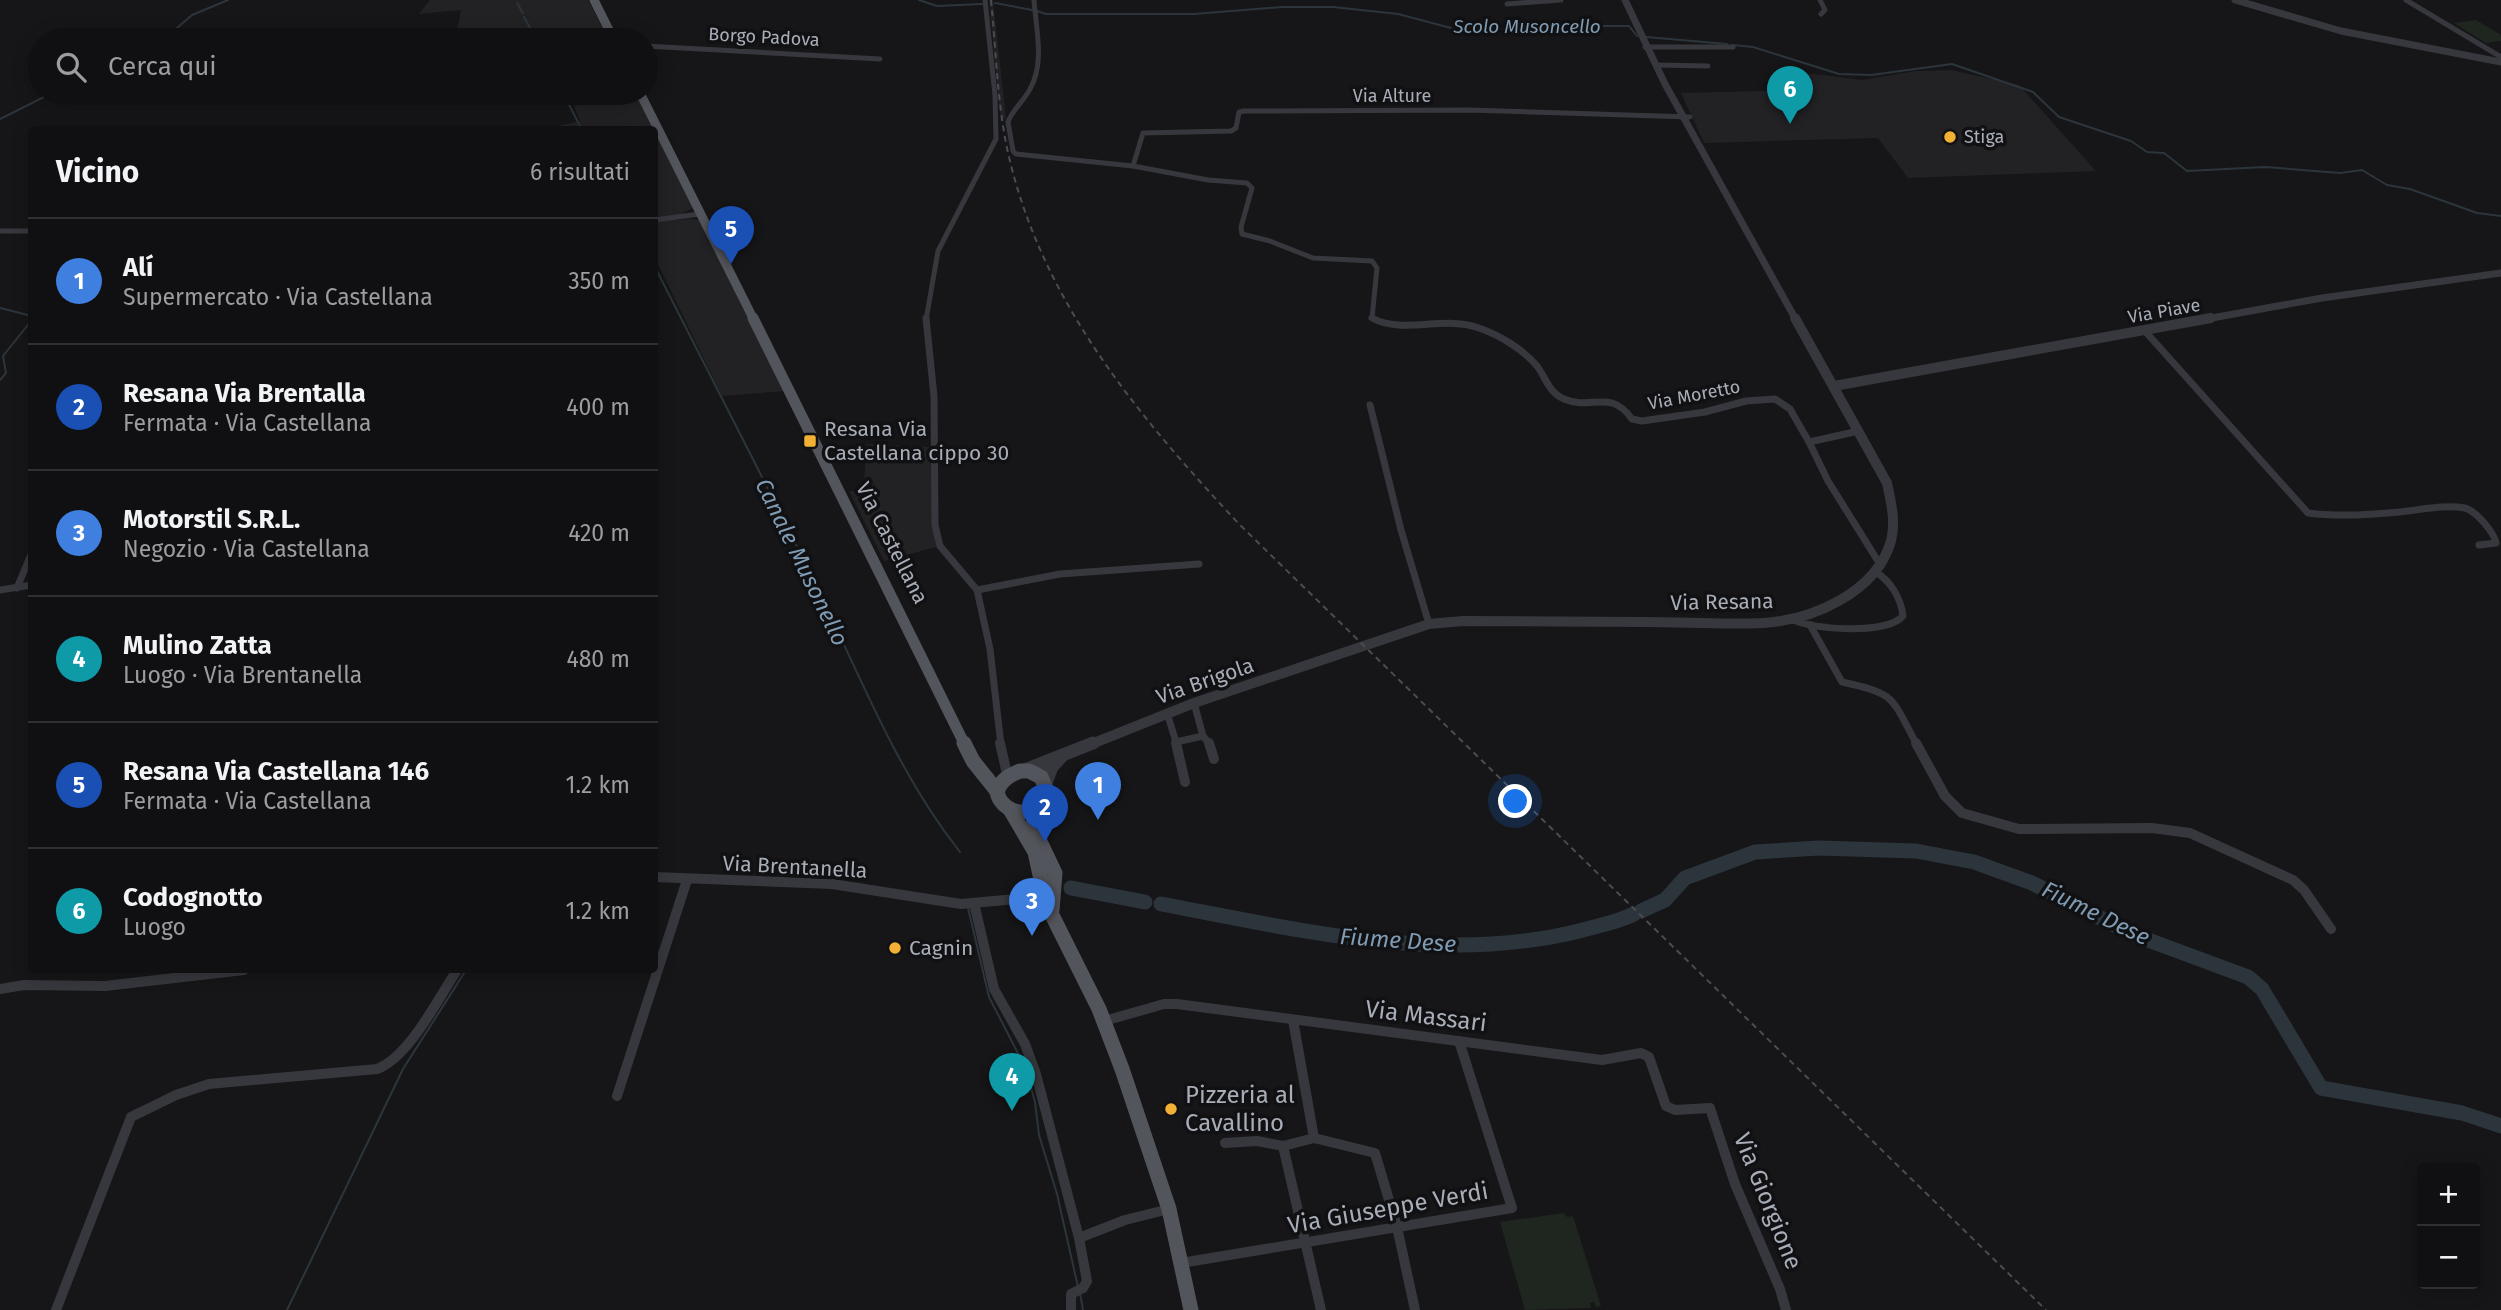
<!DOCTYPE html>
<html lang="it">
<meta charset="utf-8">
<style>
body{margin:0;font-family:"Fira Sans",sans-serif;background:#19191b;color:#f1f3f6}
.controls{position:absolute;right:21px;bottom:21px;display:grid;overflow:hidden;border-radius:7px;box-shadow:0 4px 18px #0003}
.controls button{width:63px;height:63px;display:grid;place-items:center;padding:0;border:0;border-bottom:2px solid #303032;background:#101012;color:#f1f3f6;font:35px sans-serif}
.you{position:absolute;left:1516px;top:802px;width:24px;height:24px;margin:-18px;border:5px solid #fff;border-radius:50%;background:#1a73e8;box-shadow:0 0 0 10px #1a73e833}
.badge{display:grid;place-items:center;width:46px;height:46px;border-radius:50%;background:#1a73e8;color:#fff;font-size:23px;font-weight:700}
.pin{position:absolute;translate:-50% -58px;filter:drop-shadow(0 2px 4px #0008)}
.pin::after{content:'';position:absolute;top:37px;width:24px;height:21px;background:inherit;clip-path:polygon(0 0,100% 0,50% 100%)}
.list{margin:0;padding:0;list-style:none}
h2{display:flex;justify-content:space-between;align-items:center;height:91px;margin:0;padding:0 28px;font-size:30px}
h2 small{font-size:23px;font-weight:400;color:#9c9d9f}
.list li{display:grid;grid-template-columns:46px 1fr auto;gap:21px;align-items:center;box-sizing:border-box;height:126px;padding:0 28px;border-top:2px solid #303032}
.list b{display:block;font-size:26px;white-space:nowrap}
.list p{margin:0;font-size:23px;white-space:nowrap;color:#9c9d9f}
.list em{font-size:23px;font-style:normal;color:#9c9d9f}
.icon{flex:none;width:38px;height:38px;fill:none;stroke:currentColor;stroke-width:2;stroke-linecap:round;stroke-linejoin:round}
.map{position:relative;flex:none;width:2501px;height:1310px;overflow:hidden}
.search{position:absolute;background:#101012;box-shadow:0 4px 18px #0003;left:28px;top:28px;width:630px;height:77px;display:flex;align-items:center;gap:18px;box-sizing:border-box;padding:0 24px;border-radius:38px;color:#9c9d9f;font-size:26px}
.panel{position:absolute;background:#101012;box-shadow:0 4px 18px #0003;left:28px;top:126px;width:630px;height:847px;border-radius:7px}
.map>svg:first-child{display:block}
.built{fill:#222225}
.green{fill:#1e261f}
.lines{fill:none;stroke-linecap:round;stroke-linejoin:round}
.stream{stroke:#2c353c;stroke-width:2}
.river{stroke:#2c353c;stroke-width:15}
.minor-far2{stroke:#37383d;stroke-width:5}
.minor-far1{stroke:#37383d;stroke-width:7}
.minor{stroke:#37383d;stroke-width:10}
.tertiary-far2{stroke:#37383d;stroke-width:7}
.tertiary-far1{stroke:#37383d;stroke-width:10}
.tertiary{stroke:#37383d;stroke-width:13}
.primary-far2{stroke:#53555c;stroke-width:9}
.primary-far1{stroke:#53555c;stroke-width:11}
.primary{stroke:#53555c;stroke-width:15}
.rail{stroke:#4a4c52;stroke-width:2;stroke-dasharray:6 4.5;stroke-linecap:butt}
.poi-dot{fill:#f2b134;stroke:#111113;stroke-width:2.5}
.labels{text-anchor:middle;stroke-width:7;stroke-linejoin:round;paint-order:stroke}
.far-street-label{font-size:18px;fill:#a8adb8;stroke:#111113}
.far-poi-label{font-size:18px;fill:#a8adb8;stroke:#111113;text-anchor:start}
.far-water-label{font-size:19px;font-style:italic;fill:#7f9bb3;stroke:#111113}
.poi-label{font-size:21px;fill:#a8adb8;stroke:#111113;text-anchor:start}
.street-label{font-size:21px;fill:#a8adb8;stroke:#111113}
.water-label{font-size:23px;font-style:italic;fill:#7f9bb3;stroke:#111113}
.near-street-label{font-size:24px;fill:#a8adb8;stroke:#111113}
.near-poi-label{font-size:24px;fill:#a8adb8;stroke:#111113;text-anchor:start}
</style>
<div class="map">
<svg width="2501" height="1310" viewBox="0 0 2501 1310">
<rect width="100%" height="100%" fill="#161618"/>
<g class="built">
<path d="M430,0H588L607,37L540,36L481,40L456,36L461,10L419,14Z"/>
<path d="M989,0H993L1006,119L1001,118L998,96Z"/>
<path d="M1951,70L2019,85L2096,171L1908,178L1878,138L1704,143L1681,93L1801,90L1806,74H1815L1862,80L1916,71Z"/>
<path d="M636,93L654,130H540L580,121L574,106Z"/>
<path d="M654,130L693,208L678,216L655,217Z"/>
<path d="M691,219L699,220L785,391L722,396L655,258V221Z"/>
<path d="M866,444L930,447L936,547L884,561L849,491L864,492Z"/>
</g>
<g class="green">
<path d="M2476,20L2501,35V41L2486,43L2454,23Z"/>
<path d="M1564,1213L1567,1217L1573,1216L1601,1306L1596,1307L1594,1302L1590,1303L1591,1308L1525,1310L1500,1222Z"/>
</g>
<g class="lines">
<g class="stream">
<path d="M919,0L937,6L982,4"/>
<path d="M517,3L523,13"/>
<path d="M995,3L1032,10"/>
<path d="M1037,11L1046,14H1194L1282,7H1333L1398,14L1451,28L1560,30L1561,26H1629L1637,36"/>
<path d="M524,17L535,37"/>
<path d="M1646,37L1727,44"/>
<path d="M163,40L192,15L228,0"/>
<path d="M1733,45L1753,47L1839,74L1871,75L1952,64L2033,92L2059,117L2131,141L2147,152L2164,153L2187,171L2265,167L2340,173L2362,170L2387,185L2410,189L2477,213L2501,216"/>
<path d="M563,93L582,130"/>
<path d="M0,119L52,93"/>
<path d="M654,265C708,372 764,479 817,587C860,676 898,774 960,852"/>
<path d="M0,308L28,315L32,325"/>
<path d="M0,380L6,373L3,356L31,321"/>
<path d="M968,908L989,997L1025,1067L1035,1102L1039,1135L1057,1194L1078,1287"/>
<path d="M1080,1293L1083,1310"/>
<path d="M287,1310L403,1069L466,970"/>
</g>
<g class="river">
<path d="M1071,888L1145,902"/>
<path d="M1161,904C1299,930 1444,966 1583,930C1601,925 1618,922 1634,914"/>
<path d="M1641,911L1665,900L1685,878L1755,852L1819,848L1916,851L1974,862L2032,883L2132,934L2248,977L2262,989L2321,1088L2462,1113L2501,1126"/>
</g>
<g class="minor-far2">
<path d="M1034,0C1036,29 1045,63 1030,89C1024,101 1013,109 1008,122L1013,151L1016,154L1133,166L1208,180L1247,183L1252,188L1241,227L1242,234L1270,241L1313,258L1372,261L1377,268L1372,318L1375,320"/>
<path d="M1820,0L1825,10L1821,14"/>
<path d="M2406,0L2501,57"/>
<path d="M1507,4L1561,0"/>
<path d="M646,46L880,59"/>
<path d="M1645,47H1733"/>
<path d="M1656,65L1708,66"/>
<path d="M1133,166L1143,133L1231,131L1236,128L1239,112L1244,111L1469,110L1690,117"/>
<path d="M654,220L700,214"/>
<path d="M0,231H32"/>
<path d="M926,320L938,251L996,139L995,95L985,0"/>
</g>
<g class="minor-far1">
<path d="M926,318L934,396L935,525L940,546L977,590L990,649L1001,745"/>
<path d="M1372,318C1403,335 1445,315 1479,328C1499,335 1523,349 1537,366C1546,378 1549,393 1564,399C1592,411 1610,388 1632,419L1642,421L1705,412L1746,401L1775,399L1790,409L1809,442L1859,431"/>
<path d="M2144,330L2308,513C2338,517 2370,515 2400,512C2420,510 2444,504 2465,508C2476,511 2494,532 2496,543L2479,545"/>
<path d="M1370,405L1401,530L1429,624"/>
<path d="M1809,442L1828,481L1881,566"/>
<path d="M17,588L32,552"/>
<path d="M0,590L32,585"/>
<path d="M977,590L1060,574L1199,564"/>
<path d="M1791,619C1812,630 1887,635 1903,616C1901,598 1891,582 1876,572"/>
<path d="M1810,625L1842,682C1897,694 1891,697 1917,745"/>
<path d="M1167,713L1176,742L1203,736L1194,703"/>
<path d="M1203,736L1210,745"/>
<path d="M1176,742L1177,745"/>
</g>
<g class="minor">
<path d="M1000,743L1007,774"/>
<path d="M1176,743L1185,782"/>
<path d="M1209,743L1214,759"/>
<path d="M1916,743L1945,796L1962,813L2019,829L2152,828L2190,833L2293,880L2304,890L2331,929"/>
<path d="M654,877L832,884L961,904L1039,897L1044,899"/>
<path d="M974,903L994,989L1025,1044L1036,1074L1079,1238L1087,1281L1083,1288L1071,1294V1310"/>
<path d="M0,989L24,985L105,986L244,970"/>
<path d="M1293,1020L1314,1138"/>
<path d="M1104,1021L1164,1004H1177L1602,1060L1641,1053L1649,1057L1666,1106L1675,1110L1710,1108L1735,1184L1780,1289L1786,1310"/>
<path d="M617,1096L687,880"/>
<path d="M1225,1143L1257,1141L1283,1146L1314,1138L1375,1153L1397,1227L1415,1310"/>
<path d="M1283,1146L1321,1310"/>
<path d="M1079,1238L1125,1220L1169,1209"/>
<path d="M1181,1263L1512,1208L1459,1041"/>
<path d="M56,1310L131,1117L176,1095L209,1084L377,1069C409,1057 438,999 457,970"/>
</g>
<g class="tertiary-far2">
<path d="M1625,0L1665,84L1796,320"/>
<path d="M2235,0L2341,31L2501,62"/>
<path d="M2201,320L2322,298L2501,273"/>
</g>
<g class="tertiary-far1">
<path d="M1834,386L2211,318"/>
<path d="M1089,745L1194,703L1429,624L1463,621C1524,621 1584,622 1645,622C1684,622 1724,625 1763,623C1812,620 1876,593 1891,541C1896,522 1891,502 1887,483L1795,318"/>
</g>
<g class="tertiary">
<path d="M1022,771L1093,743"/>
<path d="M1046,783L1052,767L1063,755"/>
</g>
<g class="primary-far2">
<path d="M594,0L614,40"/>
<path d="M640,93L754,320"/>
</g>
<path class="primary-far1" d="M753,318L965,745"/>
<g class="primary">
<path d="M964,743L973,761L997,791"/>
<path d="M1020,771H1029L1041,777L1047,791C1044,795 1041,802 1037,805C1023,819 1001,810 997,792C1001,780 1008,776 1020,771Z"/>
<path d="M1036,807L1033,827L1055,873L1052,910"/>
<path d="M1011,811L1035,852L1046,903L1099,1009L1122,1069L1169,1209L1191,1310"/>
</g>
<path class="rail" d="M991,0C996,49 997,100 1007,148C1039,298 1137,415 1239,524L2046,1310"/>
</g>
<g class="poi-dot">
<circle cx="1950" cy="137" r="7"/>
<rect x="803" y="434" width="14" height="14" rx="3.5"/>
<circle cx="895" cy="948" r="7"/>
<circle cx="1171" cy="1109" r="7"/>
</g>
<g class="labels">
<g class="far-street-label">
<text transform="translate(764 37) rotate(3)" y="6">Borgo Padova</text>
<text x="1392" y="102">Via Alture</text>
<text transform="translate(2164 311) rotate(-10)" y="6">Via Piave</text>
<text transform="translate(1694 395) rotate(-11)" y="6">Via Moretto</text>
</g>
<g class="far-poi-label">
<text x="1964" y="143">Stiga</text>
</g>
<g class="far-water-label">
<text x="1527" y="33">Scolo Musoncello</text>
</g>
<g class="poi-label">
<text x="824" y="436">Resana Via<tspan x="824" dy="24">Castellana cippo 30</tspan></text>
<text x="909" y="955">Cagnin</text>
</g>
<g class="street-label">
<text transform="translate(892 543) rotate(63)" y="7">Via Castellana</text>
<text transform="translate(1722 602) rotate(-1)" y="7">Via Resana</text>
<text transform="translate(1205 681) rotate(-19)" y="7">Via Brigola</text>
<text transform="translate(795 867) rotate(3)" y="7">Via Brentanella</text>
</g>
<g class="water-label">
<text transform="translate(802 562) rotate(64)" y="8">Canale Musonello</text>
<text transform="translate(2096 913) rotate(26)" y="8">Fiume Dese</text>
<text transform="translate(1398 940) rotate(4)" y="8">Fiume Dese</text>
</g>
<g class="near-street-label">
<text transform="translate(1426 1016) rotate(7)" y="8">Via Massari</text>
<text transform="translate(1768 1201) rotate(68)" y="8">Via Giorgione</text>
<text transform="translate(1388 1208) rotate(-10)" y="8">Via Giuseppe Verdi</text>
</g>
<g class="near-poi-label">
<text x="1185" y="1103">Pizzeria al<tspan x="1185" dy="28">Cavallino</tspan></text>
</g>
</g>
</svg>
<div class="controls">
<button>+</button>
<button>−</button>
</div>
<div class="you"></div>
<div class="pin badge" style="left:1098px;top:820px;background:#3f7fe0">1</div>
<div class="pin badge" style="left:1045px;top:842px;background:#1a4fb4">2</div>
<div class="pin badge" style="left:1032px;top:936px;background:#3f7fe0">3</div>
<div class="pin badge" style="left:1012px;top:1111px;background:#0f9aa8">4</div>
<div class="pin badge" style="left:731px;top:264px;background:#1a4fb4">5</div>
<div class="pin badge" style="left:1790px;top:124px;background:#0f9aa8">6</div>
<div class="search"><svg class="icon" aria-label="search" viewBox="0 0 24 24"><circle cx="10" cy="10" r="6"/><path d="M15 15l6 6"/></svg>Cerca qui</div>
<section class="panel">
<h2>Vicino<small>6 risultati</small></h2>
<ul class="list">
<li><span class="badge" style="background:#3f7fe0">1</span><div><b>Alí</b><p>Supermercato · Via Castellana</p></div><em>350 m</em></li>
<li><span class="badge" style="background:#1a4fb4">2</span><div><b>Resana Via Brentalla</b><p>Fermata · Via Castellana</p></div><em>400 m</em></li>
<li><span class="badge" style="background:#3f7fe0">3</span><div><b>Motorstil S.R.L.</b><p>Negozio · Via Castellana</p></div><em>420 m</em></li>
<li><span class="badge" style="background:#0f9aa8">4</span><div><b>Mulino Zatta</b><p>Luogo · Via Brentanella</p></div><em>480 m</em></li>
<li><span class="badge" style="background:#1a4fb4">5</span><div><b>Resana Via Castellana 146</b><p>Fermata · Via Castellana</p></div><em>1.2 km</em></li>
<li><span class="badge" style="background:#0f9aa8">6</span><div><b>Codognotto</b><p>Luogo</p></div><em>1.2 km</em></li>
</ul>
</section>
</div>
